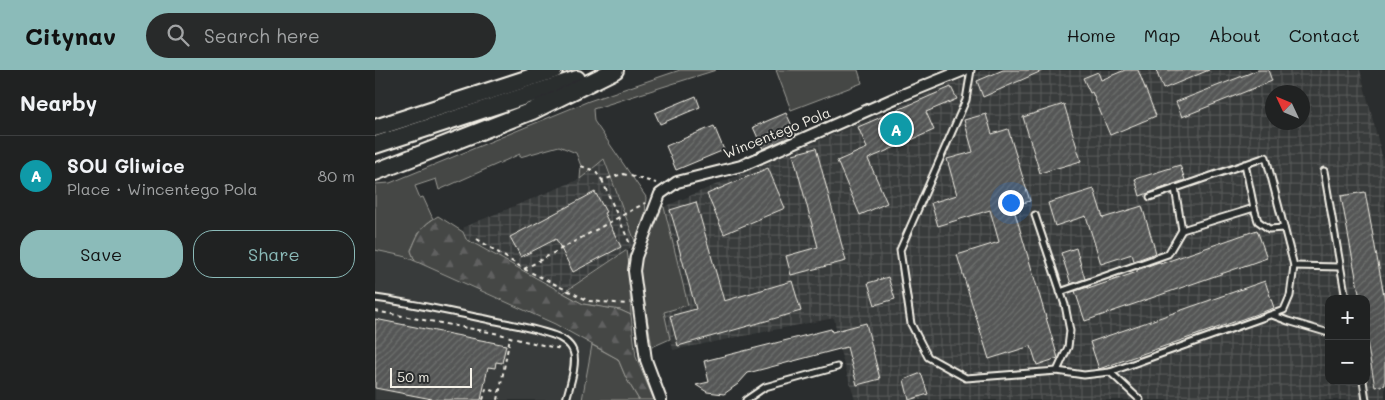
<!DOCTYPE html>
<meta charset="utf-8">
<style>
body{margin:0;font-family:Mali,sans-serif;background:#282a2a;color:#f1f3f6}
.controls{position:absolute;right:15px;bottom:15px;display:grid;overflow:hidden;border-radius:10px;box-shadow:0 5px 20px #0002}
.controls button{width:45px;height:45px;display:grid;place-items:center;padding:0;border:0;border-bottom:1px solid #3d3f40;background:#202222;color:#f1f3f6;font:25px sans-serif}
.compass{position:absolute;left:890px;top:15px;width:45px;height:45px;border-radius:50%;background:#202222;box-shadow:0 5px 20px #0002;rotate:314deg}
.scale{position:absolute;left:15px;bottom:12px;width:82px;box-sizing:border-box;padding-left:5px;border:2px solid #f4f1e8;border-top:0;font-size:14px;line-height:18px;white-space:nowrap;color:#f4f1e8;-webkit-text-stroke:4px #2a2d2e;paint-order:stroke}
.you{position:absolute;left:635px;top:132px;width:18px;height:18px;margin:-12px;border:4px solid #fff;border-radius:50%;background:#1a73e8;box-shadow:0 0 0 8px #1a73e833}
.badge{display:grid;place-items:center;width:32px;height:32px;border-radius:50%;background:#8bbbb9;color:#fff;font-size:16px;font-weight:700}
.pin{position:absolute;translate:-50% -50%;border:2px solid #fff;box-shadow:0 1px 5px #0006}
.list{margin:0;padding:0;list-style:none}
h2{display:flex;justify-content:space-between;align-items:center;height:65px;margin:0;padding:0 20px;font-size:21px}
h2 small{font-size:16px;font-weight:400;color:#a2a4a5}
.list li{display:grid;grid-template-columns:32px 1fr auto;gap:15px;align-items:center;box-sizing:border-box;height:80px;padding:0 20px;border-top:1px solid #3d3f40}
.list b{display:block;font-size:19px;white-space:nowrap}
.list p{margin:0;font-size:16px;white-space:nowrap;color:#a2a4a5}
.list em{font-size:16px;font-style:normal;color:#a2a4a5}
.actions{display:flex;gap:10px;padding:15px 20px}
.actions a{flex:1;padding:11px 0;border:1px solid #8bbbb9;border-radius:20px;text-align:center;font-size:18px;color:#8bbbb9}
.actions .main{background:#8bbbb9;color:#111}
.icon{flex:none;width:28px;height:28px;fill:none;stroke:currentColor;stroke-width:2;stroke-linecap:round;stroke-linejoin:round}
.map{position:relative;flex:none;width:1010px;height:330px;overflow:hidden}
header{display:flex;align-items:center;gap:30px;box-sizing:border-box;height:70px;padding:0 25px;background:#8bbbb9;color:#111}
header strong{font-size:24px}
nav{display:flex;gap:28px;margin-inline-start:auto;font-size:18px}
.search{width:350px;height:45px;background:#282a2a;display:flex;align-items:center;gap:12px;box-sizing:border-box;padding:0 18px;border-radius:28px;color:#a2a4a5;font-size:19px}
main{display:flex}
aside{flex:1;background:#202222}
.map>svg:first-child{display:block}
.built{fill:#373a3a}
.industrial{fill:url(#industrial-grid);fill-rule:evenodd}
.grass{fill:#444645;stroke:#9c9c96}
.forest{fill:url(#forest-firs);stroke:#9c9c96}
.building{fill:url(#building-hatch);stroke:#f4f1e8}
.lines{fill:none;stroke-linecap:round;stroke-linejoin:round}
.service-casing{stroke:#f4f1e8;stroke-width:9}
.minor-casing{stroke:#f4f1e8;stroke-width:14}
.primary-casing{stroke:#f4f1e8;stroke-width:20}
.path{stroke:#f4f1e8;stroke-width:2;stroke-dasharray:4 4;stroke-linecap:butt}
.service{stroke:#2a2d2e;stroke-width:5}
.minor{stroke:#2a2d2e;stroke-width:10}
.primary{stroke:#2a2d2e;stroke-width:16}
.labels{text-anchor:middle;stroke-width:4;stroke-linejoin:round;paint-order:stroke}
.street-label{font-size:14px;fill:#f4f1e8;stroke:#2a2d2e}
</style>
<header>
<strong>Citynav</strong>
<div class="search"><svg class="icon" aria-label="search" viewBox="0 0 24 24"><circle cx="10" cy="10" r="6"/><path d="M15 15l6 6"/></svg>Search here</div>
<nav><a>Home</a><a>Map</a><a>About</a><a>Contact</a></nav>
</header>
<main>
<aside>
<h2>Nearby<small></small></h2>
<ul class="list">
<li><span class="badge" style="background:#0f9aa8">A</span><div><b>SOU Gliwice</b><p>Place · Wincentego Pola</p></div><em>80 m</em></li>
</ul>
<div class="actions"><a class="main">Save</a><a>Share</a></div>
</aside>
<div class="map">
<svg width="1010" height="330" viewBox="0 0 1010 330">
<defs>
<pattern id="industrial-grid" width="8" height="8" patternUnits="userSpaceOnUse" patternTransform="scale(1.25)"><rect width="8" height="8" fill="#373a3a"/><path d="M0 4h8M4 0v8" fill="none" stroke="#555756"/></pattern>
<pattern id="forest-firs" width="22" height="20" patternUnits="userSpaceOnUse" patternTransform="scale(1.25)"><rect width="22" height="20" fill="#444645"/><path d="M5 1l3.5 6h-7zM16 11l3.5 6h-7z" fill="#606160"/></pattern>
<pattern id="building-hatch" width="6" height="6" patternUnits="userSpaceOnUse" patternTransform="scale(1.25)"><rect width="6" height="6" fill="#555756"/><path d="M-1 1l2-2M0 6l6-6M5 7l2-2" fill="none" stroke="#6e706e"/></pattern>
</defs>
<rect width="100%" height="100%" fill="#2a2d2e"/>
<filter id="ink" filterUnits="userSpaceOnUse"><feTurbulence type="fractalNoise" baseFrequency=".02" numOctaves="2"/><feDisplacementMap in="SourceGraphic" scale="10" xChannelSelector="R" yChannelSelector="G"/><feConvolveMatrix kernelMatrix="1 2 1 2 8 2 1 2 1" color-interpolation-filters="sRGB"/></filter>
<g filter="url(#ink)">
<path class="built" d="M0,180L28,186L180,254L217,275L207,330H0Z"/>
<g class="industrial">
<path d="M608,0H985L1010,97V330H480L466,284L459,248L298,280L289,242L313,235L289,137ZM898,22H928V52H898ZM954,229H991V311H954Z"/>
<path d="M228,89L261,174L188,223L91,169L88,162L89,157L205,109Z"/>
</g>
<g class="grass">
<path d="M305,0H341L218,39L219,51L271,127L270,148L261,174L229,89L205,109L206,96L201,83L184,76L145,87V84L64,120L61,109L40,116L45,128L48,127L58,149C45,157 42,167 36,180L40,191L28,186L0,180V114L15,113L214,31Z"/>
<path d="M401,0H483L487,13L416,40Z"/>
<path d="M285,136L289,137L313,235L289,242L295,269L277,277L264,200L270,173Z"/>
<path d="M252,180L254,195L256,245L245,240L208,234L188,223Z"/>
<path d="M217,275L243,289L251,308L264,330H207Z"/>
</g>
<path class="forest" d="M63,146L88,162L91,169L208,234L245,240L256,245L261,287L279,330H264L251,308L243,289L180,254L40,191L36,181C44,162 45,157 63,146Z"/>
<g class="building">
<path d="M628,0H669L608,27L602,11Z"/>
<path d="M750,0H763L781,46L735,65L717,22L715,23L708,8L723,2L726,10Z"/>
<path d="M781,0H834L788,19Z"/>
<path d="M883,0H893L897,11L807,47L801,32Z"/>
<path d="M576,17L582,29L551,42L559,60L493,89L512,133L485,145L462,91L492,78L483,57Z"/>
<path d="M321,26L325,37L285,54L280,43Z"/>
<path d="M689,34L706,91L665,103L648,47Z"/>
<path d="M411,43L421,64L388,79L378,57Z"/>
<path d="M611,44L617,64L633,59L655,131L638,136L683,288L662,295L656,276L614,289L582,185L624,172L615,140L563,156L556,133L582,125L572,89L598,82L589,50Z"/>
<path d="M339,56L349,80L301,100L291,76Z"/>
<path d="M441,78L471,191L416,205L411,186L443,177L418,84Z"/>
<path d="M805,95L810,110L765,126L760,109Z"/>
<path d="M393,98L410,138L349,164L332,124Z"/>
<path d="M719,119L728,148L767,136L781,183L759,191L757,184L726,194L711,146L680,156L673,133Z"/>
<path d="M220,122L231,142L229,143L246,177L198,202L181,169L146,187L135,167Z"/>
<path d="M990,122L1010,231V315L1000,317L991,266V229H985L966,126Z"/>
<path d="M321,132L349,231L417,211L426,241L303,276L295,246L321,239L302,171L304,170L295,140Z"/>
<path d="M882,160L892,188L710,251L700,221L713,217V219L762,202V200L784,192L785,194Z"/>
<path d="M701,178L710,209L696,214L686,183Z"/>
<path d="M513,207L520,229L500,235L493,213Z"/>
<path d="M890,211L899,238L724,299L715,272Z"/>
<path d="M0,249L131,275L127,293L121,292L120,298L113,297L106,330H62L0,318Z"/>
<path d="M491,253L505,309L482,315L472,277L373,303L363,314L349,324L332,322L321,315L334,312L329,291L456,259L457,262Z"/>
<path d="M546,303L553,324L534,330L529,310Z"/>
</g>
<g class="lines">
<defs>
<g id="service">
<path d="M596,0L591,30L525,180L536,254L553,287L591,308L682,301L709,305L735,302L765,330"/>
<path d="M949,101L971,229"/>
<path d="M879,138L883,151L894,159L909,158"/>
<path d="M660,145L690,235L695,261L693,277L682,301"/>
<path d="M807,160L879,138L870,94"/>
<path d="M919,196L965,197"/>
<path d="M685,222L793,184L807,160L800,118"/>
<path d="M0,228C36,233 71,241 106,248C130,253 155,257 178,265C185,267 195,273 198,281C203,293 194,318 191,330"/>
<path d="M897,245L913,251L954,263"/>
<path d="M735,302L909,240L915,226L919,196L891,87L775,127"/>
<path d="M988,311L991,330"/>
<path d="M371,330L390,317L462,297"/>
</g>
<path id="minor" d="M286,330L271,290L259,201L261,187L285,124L302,112L366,96L525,26L589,0"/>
<g id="primary">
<path d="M0,58L179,0"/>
<path d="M0,75L202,9"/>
<path d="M0,102L157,41L240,0"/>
</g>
</defs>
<use href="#service" class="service-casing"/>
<use href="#minor" class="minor-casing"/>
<use href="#primary" class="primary-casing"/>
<g class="path">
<path d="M206,96L220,101L227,110L248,104L281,113"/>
<path d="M227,110L255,174"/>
<path d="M102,169L149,199L214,231L253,234"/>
<path d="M149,199L270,133"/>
<path d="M0,241L125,264L145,270L186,279"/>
<path d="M108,330L111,319L124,322"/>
<path d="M123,330L135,267"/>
</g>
<use href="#service" class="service"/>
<use href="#minor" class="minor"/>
<use href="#primary" class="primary"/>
</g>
</g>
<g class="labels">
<g class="street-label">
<text transform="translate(402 63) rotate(-22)" y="5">Wincentego Pola</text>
</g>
</g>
</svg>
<div class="controls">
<button>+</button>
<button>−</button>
</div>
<svg class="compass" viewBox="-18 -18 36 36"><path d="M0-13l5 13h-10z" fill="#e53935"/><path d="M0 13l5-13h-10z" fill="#a2a4a5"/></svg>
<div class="scale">50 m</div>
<div class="you"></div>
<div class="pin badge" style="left:521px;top:59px;background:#0f9aa8">A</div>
</div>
</main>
